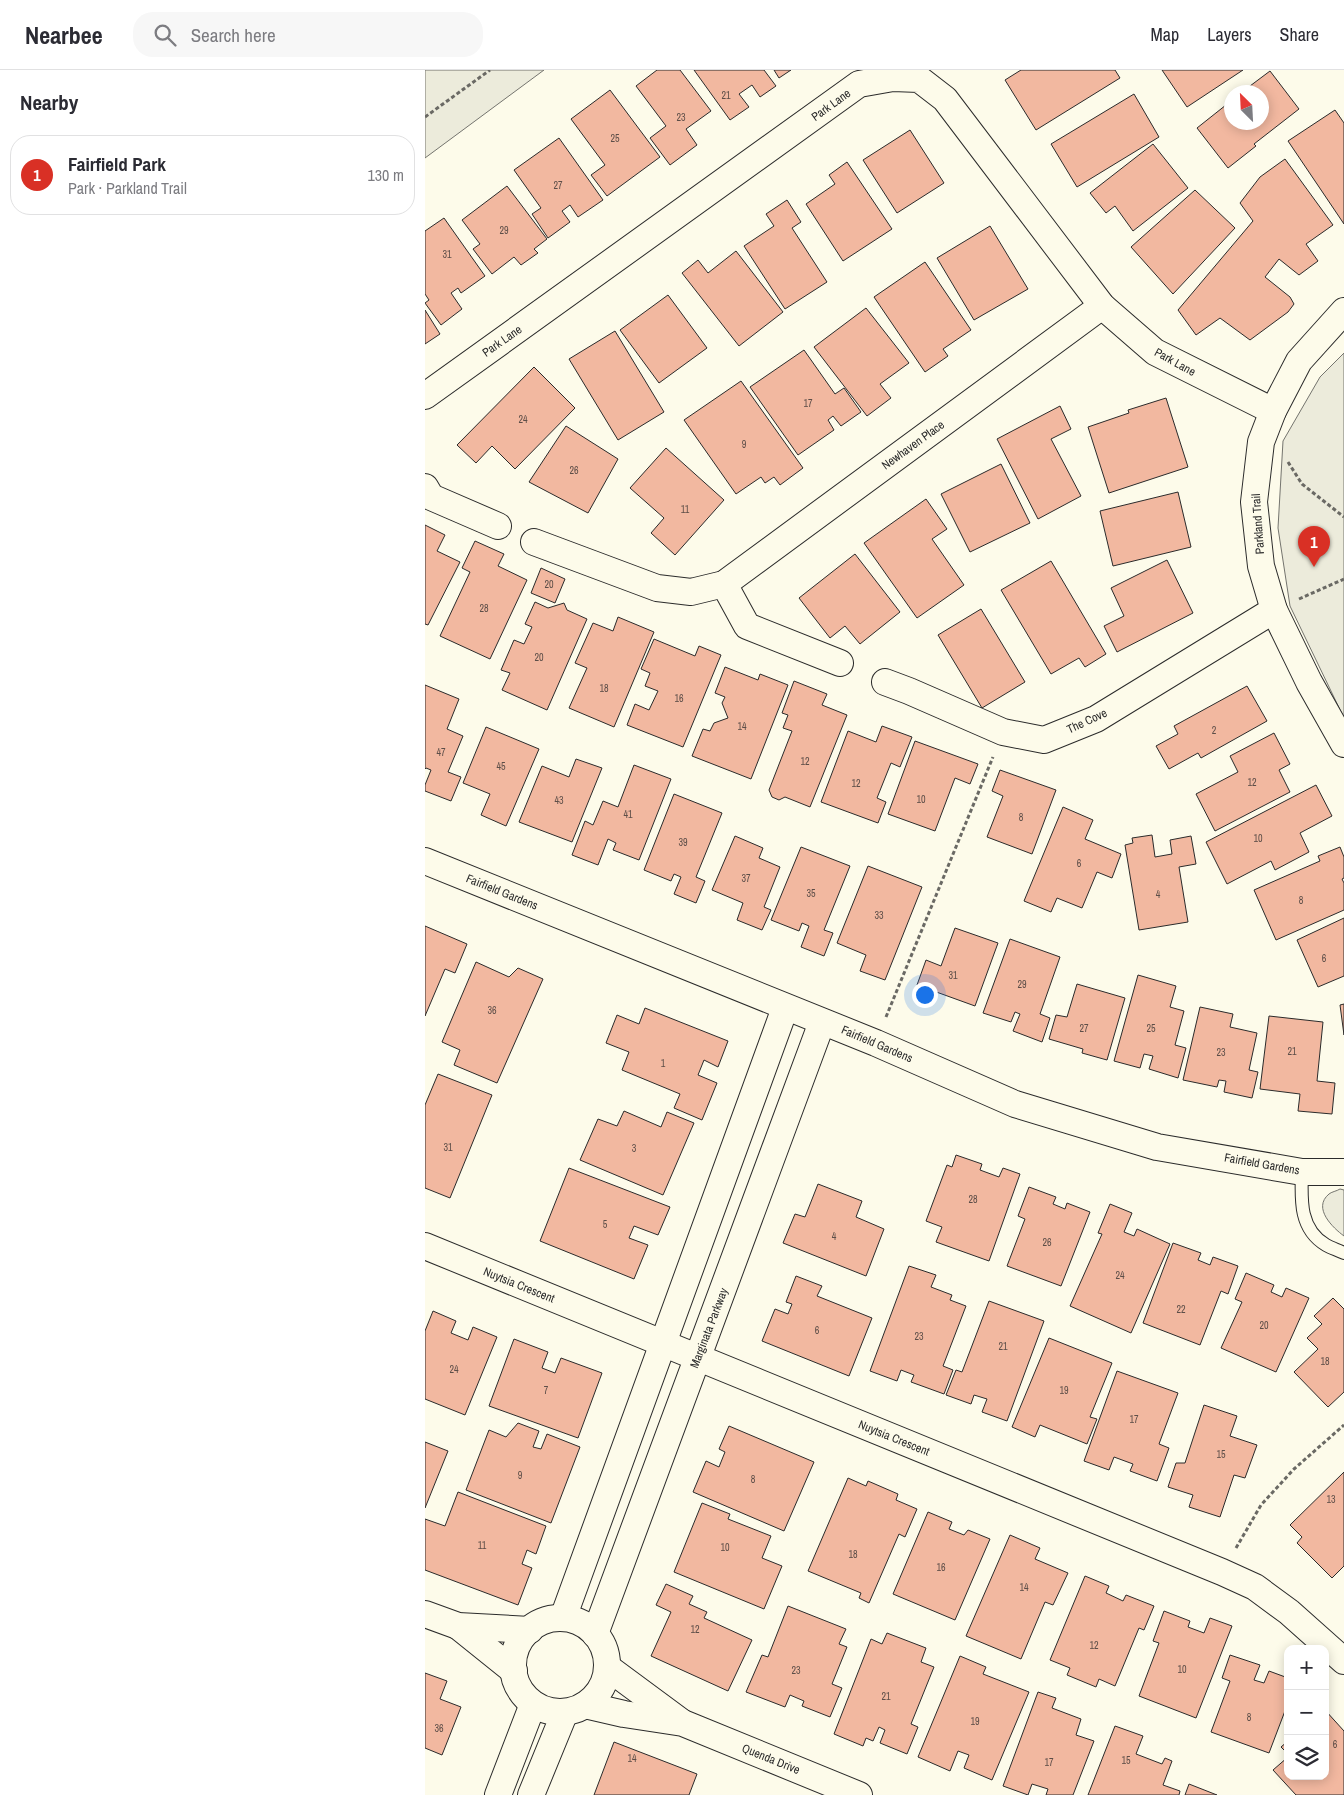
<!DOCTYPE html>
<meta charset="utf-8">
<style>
body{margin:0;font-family:"Archivo Narrow",sans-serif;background:#f7f7f7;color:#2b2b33}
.controls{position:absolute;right:15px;bottom:15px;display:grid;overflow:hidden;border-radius:10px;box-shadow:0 2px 12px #0003}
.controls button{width:45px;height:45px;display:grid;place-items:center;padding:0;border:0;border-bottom:1px solid #e1e1e2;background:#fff;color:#2b2b33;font:25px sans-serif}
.compass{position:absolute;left:799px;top:15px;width:45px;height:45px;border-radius:50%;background:#fff;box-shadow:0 2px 12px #0003;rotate:336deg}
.you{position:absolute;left:499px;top:924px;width:18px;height:18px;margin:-12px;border:4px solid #fff;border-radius:50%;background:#1a73e8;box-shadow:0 0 0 8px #1a73e833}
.badge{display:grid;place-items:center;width:32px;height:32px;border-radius:50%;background:#d93025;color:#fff;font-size:16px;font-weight:700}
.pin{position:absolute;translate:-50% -41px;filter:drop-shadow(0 1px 2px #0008)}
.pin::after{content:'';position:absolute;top:26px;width:18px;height:15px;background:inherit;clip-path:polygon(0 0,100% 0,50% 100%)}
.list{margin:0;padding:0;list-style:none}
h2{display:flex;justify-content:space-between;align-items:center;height:65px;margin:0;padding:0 20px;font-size:21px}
h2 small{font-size:16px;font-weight:400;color:#7c7c81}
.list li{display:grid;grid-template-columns:32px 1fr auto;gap:15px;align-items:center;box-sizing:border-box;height:80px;margin:0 10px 10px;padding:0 10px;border:1px solid #e1e1e2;border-radius:20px}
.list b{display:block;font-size:19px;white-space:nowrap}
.list p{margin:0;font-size:16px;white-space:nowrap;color:#7c7c81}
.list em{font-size:16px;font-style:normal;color:#7c7c81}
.icon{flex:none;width:28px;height:28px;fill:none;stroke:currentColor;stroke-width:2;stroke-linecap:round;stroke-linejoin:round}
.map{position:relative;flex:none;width:919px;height:1725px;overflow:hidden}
header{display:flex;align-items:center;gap:30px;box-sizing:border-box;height:70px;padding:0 25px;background:#fff;border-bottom:1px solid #e1e1e2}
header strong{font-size:24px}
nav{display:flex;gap:28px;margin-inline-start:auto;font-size:18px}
.search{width:350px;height:45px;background:#f7f7f7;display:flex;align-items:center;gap:12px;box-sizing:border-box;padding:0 18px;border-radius:20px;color:#7c7c81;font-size:19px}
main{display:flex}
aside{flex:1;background:#fff}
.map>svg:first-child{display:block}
.green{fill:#ecebdb;stroke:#74746e}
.building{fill:#f2b8a0;stroke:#2b2b2b}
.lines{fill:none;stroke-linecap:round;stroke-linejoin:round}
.lane-casing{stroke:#2b2b2b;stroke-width:14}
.street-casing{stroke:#2b2b2b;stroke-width:28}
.path{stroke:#6a6964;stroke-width:3;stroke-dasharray:4 2.5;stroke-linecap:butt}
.lane{stroke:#fdfbea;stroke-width:12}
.street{stroke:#fdfbea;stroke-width:26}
.labels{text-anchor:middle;stroke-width:4;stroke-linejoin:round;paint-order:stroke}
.number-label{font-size:10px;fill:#5d4e48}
.street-label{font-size:12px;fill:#2b2b2b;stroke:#fdfbea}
</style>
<header>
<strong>Nearbee</strong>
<div class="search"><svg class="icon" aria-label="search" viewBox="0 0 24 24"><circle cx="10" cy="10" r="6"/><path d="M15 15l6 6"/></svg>Search here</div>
<nav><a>Map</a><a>Layers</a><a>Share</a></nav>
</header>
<main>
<aside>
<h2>Nearby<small></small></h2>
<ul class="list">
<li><span class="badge">1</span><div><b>Fairfield Park</b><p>Park · Parkland Trail</p></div><em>130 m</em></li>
</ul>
</aside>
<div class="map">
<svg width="919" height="1725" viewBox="0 0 919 1725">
<rect width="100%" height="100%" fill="#fdfbea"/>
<g class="green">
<path d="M0,0H119L0,88Z"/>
<path d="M919,283V648L865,536L853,458L858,371L895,307Z"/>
<path d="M915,1119L919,1120V1166C908,1158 887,1138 904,1124C906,1122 912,1121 915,1119Z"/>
</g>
<g class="building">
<path d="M232,0H255L286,41L261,59L272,75L245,95L225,68L241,56L211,16Z"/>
<path d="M269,0H339L351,16L335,27L327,15L314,24L324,37L305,50Z"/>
<path d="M349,0H366L354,8Z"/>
<path d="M596,0H690L695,8L611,60L580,10Z"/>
<path d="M737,0H818L762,37Z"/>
<path d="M845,1L874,39L829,74L831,76L803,98L772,58L806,31V52H836V22H817Z"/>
<path d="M185,20L235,87L182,126L166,105L180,95L146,49Z"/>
<path d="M709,24L734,67L652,117L626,74Z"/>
<path d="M910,40L919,53V154L863,71Z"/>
<path d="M485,60L519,113L472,143L438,90Z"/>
<path d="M134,68L178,130L153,147L145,135L137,141L145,152L123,168L107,144L116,138L89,100Z"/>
<path d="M728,74L763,118L708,161L690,136L681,143L665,123Z"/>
<path d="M860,89L908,155L881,174L893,191L874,205L854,189L840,207L865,227L869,234L863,242L825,270L795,248L771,265L753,240L828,151L815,133L835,107Z"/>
<path d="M422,92L467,159L418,191L381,134L410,114L404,105Z"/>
<path d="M82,116L122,169L109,179L113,183L96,195L89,187L67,204L48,179L55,174L37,150Z"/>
<path d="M770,120L810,158L748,224L706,177Z"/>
<path d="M362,130L376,152L367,158L402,212L360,239L319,176L349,156L341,144Z"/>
<path d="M19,148L60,206L36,223L33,218L26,223L37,239L16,255L0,233L4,230L0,224V161Z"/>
<path d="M565,156L603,219L549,250L512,188Z"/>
<path d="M311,181L358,242L314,276L257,203L273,190L283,203Z"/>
<path d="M500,192L546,260L518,279L523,286L500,302L449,227Z"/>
<path d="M243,225L282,278L234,313L195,260Z"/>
<path d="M441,238L484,293L455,314L466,328L442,346L389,277Z"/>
<path d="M0,240L15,264L0,274Z"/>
<path d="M190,261L239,342L193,370L144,289Z"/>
<path d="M379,280L410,324L419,318L436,342L416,356L408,346L403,350L409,360L373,385L325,317Z"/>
<path d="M109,297L150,338L90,399L67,376L51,393L32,375Z"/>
<path d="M316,311L378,398L355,415L349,407L340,413L336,407L311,424L259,350Z"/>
<path d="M741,328L763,397L684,423L663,357L704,343L703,340Z"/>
<path d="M635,336L646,359L626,369L656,426L613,449L572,369Z"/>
<path d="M141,356L193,389L163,443L104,412Z"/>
<path d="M241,378L299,430L250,485L226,463L239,448L205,418Z"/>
<path d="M576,394L605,453L545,482L516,424Z"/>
<path d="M753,422L766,477L688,496L675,441Z"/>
<path d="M501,429L522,459L507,469L539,515L492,548L439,473Z"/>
<path d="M0,455L20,465L12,481L35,492L3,555L0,554Z"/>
<path d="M50,471L79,484L73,496L102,510L65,589L15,566L45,502L37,498Z"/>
<path d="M430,484L475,542L435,574L420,556L405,568L374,528Z"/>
<path d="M742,490L768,543L692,582L679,556L699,546L686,518Z"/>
<path d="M626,491L681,584L660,597L654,588L626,604L576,520Z"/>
<path d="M116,498L140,509L130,533L106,523Z"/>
<path d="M110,532L123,538L139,533L142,540L162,549L122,640L77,620L85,603L76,600L89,570L99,574L107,557L100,554Z"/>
<path d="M556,539L600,612L557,638L513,565Z"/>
<path d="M193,547L229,562L189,657L144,638L162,598L150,593L168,553L188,561Z"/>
<path d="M229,569L270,586L274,576L296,585L258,677L202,655L210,634L224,640L233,621L220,616L225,603L216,599Z"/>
<path d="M300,597L333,610L335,604L363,615L326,709L267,686L278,659L285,661L289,653L303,648L297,633L300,627L290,623Z"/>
<path d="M369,611L402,624L397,635L422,645L385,737L360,727L354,730L347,727L344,720L367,661L358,658L363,645L357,643Z"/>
<path d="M0,615L34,629L22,659L38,666L23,702L36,707L26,731L0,721V715L6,700L1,698L0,699Z"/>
<path d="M822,616L842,651L776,688L773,683L744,699L731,676L753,664L749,656Z"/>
<path d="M457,656L487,667L475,697L466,693L452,728L461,732L453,753L396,732L423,661L451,672Z"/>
<path d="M61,657L114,679L81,756L56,745L65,724L38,713Z"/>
<path d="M849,663L865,694L854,700L865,722L790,761L771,724L813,702L805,686Z"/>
<path d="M490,671L553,694L545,714L530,708L510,761L463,744Z"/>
<path d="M151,689L177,698L147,772L94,752L117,696L144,707Z"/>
<path d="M209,695L246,709L214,790L188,780L191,773L183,769L173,795L147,785L160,751L168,755L178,731L193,737Z"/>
<path d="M575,700L631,720L607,784L562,767L578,726L567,721Z"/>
<path d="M891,715L907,746L875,763L884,782L850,800L846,791L802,814L781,772Z"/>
<path d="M249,724L297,743L271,807L280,811L271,833L249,824L256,807L249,804L246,811L219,800Z"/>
<path d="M638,737L668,750L660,769L696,784L687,808L672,802L657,838L632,828L626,842L599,831Z"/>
<path d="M727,765L730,787L747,784L745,770L766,766L771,794L754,797L763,852L714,860L700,775L708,773L707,768Z"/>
<path d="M310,766L338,778L334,788L355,797L339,837L346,840L337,860L312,850L318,833L287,820Z"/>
<path d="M376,777L425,796L399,860L408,863L399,886L376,877L384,856L377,853L374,861L346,850Z"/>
<path d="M915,777L919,787V808L917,809L919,813V840L851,870L829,820L895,791L893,786Z"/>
<path d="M443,796L497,817L460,910L435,901L441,885L412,873Z"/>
<path d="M919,848V906L893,917L872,870Z"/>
<path d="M0,856L42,874L30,903L20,899L0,946Z"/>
<path d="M530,858L573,873L550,936L492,915L501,890L516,896Z"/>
<path d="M585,869L635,887L615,944L625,948L617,972L588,961L595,944L590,942L586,952L558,943Z"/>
<path d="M51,892L84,907L93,898L118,909L72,1013L29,995L35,980L17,972Z"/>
<path d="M713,905L751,916L745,937L759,941L750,975L761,978L753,1008L724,999L728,986L719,984L715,998L689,991Z"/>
<path d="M652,914L700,928L682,990L657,983L658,979L624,969L631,945L642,947Z"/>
<path d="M919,934V965L915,935Z"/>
<path d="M775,937L808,944L805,957L832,963L824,1000L833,1002L827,1028L799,1022L801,1011L794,1010L792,1017L758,1010Z"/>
<path d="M220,938L303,971L293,997L279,990L273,1005L292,1013L277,1050L249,1038L255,1024L197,1000L204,982L181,973L192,945L214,954Z"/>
<path d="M844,946L898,952L892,1011L910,1013L907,1044L873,1041L875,1024L835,1019Z"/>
<path d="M13,1004L67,1025L25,1128L0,1118V1035Z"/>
<path d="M199,1041L236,1057L242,1042L269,1053L238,1125L155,1090L173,1049L192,1056Z"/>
<path d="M531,1085L557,1094L555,1100L574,1107L578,1098L595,1104L564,1191L511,1172L517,1157L501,1151L522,1095L527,1097Z"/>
<path d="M144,1098L245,1137L233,1165L209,1156L204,1168L223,1175L209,1209L115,1171Z"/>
<path d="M393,1114L437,1131L431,1147L459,1159L441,1206L358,1173L370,1144L380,1147Z"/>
<path d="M604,1117L631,1127L628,1134L640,1139L642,1133L665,1142L636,1216L582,1196L600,1149L593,1146Z"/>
<path d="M685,1134L707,1143L699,1162L709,1166L712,1159L745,1174L706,1263L645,1236L677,1164L673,1163Z"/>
<path d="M748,1173L776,1183L773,1190L785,1195L788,1187L813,1196L803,1224L796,1221L775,1275L718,1253Z"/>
<path d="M484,1196L511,1205L506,1217L527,1225L525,1230L541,1236L518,1296L528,1300L519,1324L486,1312L489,1305L476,1300L472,1311L445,1301Z"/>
<path d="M821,1203L849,1215L846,1222L857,1227L861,1218L884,1228L851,1302L796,1278L817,1232L810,1229Z"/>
<path d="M371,1206L397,1216L392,1226L447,1248L424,1306L337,1271L350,1239L363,1244L367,1234L361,1232Z"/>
<path d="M908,1228L919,1239V1322L903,1337L869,1302L893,1279L882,1268L897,1254L889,1246Z"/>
<path d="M564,1231L619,1251L582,1351L557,1342L562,1329L549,1325L546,1334L521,1325L531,1300L537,1302Z"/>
<path d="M8,1241L31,1251L26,1263L43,1270L48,1257L72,1267L40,1345L0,1329V1261Z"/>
<path d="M624,1268L687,1293L665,1347L672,1349L662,1374L615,1355L610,1367L587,1357Z"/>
<path d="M89,1269L123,1282L117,1298L130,1303L136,1288L177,1303L153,1368L64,1336Z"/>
<path d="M692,1301L753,1323L734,1374L744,1378L732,1411L705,1401L708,1394L689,1387L684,1400L659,1391Z"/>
<path d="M779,1335L812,1346L805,1366L832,1375L820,1408L809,1405L795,1447L764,1437L768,1425L743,1417L751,1393H760Z"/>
<path d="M93,1353L114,1361L108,1377L116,1379L122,1364L155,1377L126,1453L41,1420L64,1360L81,1367Z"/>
<path d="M304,1356L389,1392L359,1461L268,1422L281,1391L294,1397L300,1382L294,1379Z"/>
<path d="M0,1372L23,1381L0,1438Z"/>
<path d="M919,1402V1496L907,1508L872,1473L877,1467L865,1455Z"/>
<path d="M423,1408L441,1416L443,1411L473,1424L471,1430L492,1439L480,1467L474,1464L444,1533L434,1528L436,1523L383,1501Z"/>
<path d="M33,1422L121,1456L111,1484L102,1480L97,1494L107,1498L93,1535L0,1500V1449L20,1456Z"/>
<path d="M277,1433L305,1444L303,1449L346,1466L337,1488L357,1496L339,1539L249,1502Z"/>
<path d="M503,1442L527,1452L524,1459L539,1465L543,1460L565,1469L530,1550L468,1524Z"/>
<path d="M585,1465L615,1478L610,1489L643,1503L628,1535L620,1532L596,1589L541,1566Z"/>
<path d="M660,1506L684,1516L681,1523L698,1531L701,1525L729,1536L719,1560L714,1558L690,1616L674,1609L671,1617L642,1605L645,1598L625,1590Z"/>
<path d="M241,1514L268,1526L264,1534L282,1542L279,1548L327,1570L303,1621L226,1586L246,1542L231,1535Z"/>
<path d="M363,1536L421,1559L414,1574L422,1577L407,1614L417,1618L405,1647L377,1636L379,1631L365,1625L360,1637L321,1622L337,1585L343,1587Z"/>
<path d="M739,1541L765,1551L763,1557L779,1563L785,1548L807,1556L771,1648L714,1626L734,1573L728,1571Z"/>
<path d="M462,1563L501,1578L496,1592L509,1597L486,1654L493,1657L482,1684L455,1673L460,1660L454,1657L448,1671L441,1668L438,1676L409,1664L446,1569L457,1574Z"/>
<path d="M805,1585L835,1595L829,1610L839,1613L844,1601L863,1608V1633L844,1683L786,1662L805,1611L797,1608Z"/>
<path d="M535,1586L561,1597L558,1604L604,1622L567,1710L539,1698L544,1685L533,1681L525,1701L493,1687Z"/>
<path d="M0,1603L22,1611L15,1629L36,1637L17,1685L0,1678Z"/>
<path d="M613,1622L631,1628L627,1638L656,1649L651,1665L669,1671L648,1725H621L623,1719L607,1714L603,1725L578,1716Z"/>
<path d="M900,1640L919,1661V1725H871L848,1700L863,1687V1706H900Z"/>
<path d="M690,1656L718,1666L711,1684L737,1694L740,1688L747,1691L738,1715L755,1721L754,1725H663Z"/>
<path d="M863,1671V1684L856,1677Z"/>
<path d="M189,1672L272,1704L264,1725H169Z"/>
<path d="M764,1714L792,1725H760Z"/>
</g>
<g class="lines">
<defs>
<path id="lane" d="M877,1102C876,1129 874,1159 901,1175C906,1178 913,1180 919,1183"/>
<g id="street">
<path d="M919,241L874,291L848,341L836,372L829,432L836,496L849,540L884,612L919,674"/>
<path d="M0,326L434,14L468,8L494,9L520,29L677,236L730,282L848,341"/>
<path d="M0,417L6,427L73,456"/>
<path d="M109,472L232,518L266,522L299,514L677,236"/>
<path d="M299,514L322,556L415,593"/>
<path d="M460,612L484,621L578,662L619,670L671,649L849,540"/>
<path d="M0,791L451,973L590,1034L732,1077L877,1102H919"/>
<path d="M0,1176L797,1502L830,1517L864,1542L919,1591"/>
<path d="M0,1544L33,1556L105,1560"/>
<path d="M138,1548L360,938"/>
<circle cx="135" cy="1595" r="47"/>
<path d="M33,1556L89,1601"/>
<path d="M170,1564L397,952"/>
<path d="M182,1597L255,1651"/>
<path d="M160,1635L199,1644L258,1653L434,1725"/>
<path d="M73,1725L108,1634"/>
<path d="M106,1725L140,1642"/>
</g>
</defs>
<use href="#lane" class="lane-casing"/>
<use href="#street" class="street-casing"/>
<g class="path">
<path d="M0,47L65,0"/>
<path d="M863,392L877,414L919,447"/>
<path d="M874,529L919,509"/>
<path d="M461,947L568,687"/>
<path d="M811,1478L836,1435L869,1399L919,1355"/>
</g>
<use href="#lane" class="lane"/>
<use href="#street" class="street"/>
</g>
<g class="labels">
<g class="number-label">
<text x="301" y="29">21</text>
<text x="256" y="51">23</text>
<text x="190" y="72">25</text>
<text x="133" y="119">27</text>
<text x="79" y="164">29</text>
<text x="22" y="188">31</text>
<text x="383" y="337">17</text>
<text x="98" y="353">24</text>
<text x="319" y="378">9</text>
<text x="149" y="404">26</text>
<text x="260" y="443">11</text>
<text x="124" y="518">20</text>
<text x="59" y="542">28</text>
<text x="114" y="591">20</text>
<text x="179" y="622">18</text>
<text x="254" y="632">16</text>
<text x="317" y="660">14</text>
<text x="789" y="664">2</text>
<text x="16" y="686">47</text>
<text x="380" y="695">12</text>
<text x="76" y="700">45</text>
<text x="827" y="716">12</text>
<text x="431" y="717">12</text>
<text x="496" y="733">10</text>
<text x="134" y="734">43</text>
<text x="203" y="748">41</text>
<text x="596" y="751">8</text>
<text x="833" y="772">10</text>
<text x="258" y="776">39</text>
<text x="654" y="797">6</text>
<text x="321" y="812">37</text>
<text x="386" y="827">35</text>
<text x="733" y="828">4</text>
<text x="876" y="834">8</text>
<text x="454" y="849">33</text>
<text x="899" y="892">6</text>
<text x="528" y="909">31</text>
<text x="597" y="918">29</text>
<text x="67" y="944">36</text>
<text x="659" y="962">27</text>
<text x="726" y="962">25</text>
<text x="867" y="985">21</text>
<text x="796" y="986">23</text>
<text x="238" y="997">1</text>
<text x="23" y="1081">31</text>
<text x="209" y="1082">3</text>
<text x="548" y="1133">28</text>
<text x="180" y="1158">5</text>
<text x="409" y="1170">4</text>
<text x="622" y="1176">26</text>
<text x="695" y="1209">24</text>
<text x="756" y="1243">22</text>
<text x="839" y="1259">20</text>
<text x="392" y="1264">6</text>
<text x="494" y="1270">23</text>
<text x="578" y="1280">21</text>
<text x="900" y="1295">18</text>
<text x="29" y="1303">24</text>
<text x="121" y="1324">7</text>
<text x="639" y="1324">19</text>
<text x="709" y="1353">17</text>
<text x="796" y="1388">15</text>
<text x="95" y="1409">9</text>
<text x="328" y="1413">8</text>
<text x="906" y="1433">13</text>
<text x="57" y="1479">11</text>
<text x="300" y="1481">10</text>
<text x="428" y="1488">18</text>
<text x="516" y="1501">16</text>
<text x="599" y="1521">14</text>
<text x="270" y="1563">12</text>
<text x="669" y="1579">12</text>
<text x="757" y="1603">10</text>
<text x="371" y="1604">23</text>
<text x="461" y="1630">21</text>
<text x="824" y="1651">8</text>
<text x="550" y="1655">19</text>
<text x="14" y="1662">36</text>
<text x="910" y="1678">6</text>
<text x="207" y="1692">14</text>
<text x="701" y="1694">15</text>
<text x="624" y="1696">17</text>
</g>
<g class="street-label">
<text transform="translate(406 35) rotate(-36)" y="4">Park Lane</text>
<text transform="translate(77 271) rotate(-35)" y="4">Park Lane</text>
<text transform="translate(750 292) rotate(29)" y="4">Park Lane</text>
<text transform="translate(488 375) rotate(-36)" y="4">Newhaven Place</text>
<text transform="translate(833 454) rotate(-94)" y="4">Parkland Trail</text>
<text transform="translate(662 651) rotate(-25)" y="4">The Cove</text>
<text transform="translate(77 822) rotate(22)" y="4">Fairfield Gardens</text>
<text transform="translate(452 974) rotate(23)" y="4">Fairfield Gardens</text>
<text transform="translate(837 1094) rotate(10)" y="4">Fairfield Gardens</text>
<text transform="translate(94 1215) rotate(22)" y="4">Nuytsia Crescent</text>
<text transform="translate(284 1258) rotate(-69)" y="4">Marginata Parkway</text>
<text transform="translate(469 1368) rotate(22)" y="4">Nuytsia Crescent</text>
<text transform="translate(346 1689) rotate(22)" y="4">Quenda Drive</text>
</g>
</g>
</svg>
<div class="controls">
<button>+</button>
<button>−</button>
<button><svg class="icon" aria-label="layers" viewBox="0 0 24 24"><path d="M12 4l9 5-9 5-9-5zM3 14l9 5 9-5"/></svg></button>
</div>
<svg class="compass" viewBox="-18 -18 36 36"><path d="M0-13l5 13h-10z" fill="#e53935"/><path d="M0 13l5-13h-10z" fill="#7c7c81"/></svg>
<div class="you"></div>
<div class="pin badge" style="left:889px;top:497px">1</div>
</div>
</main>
